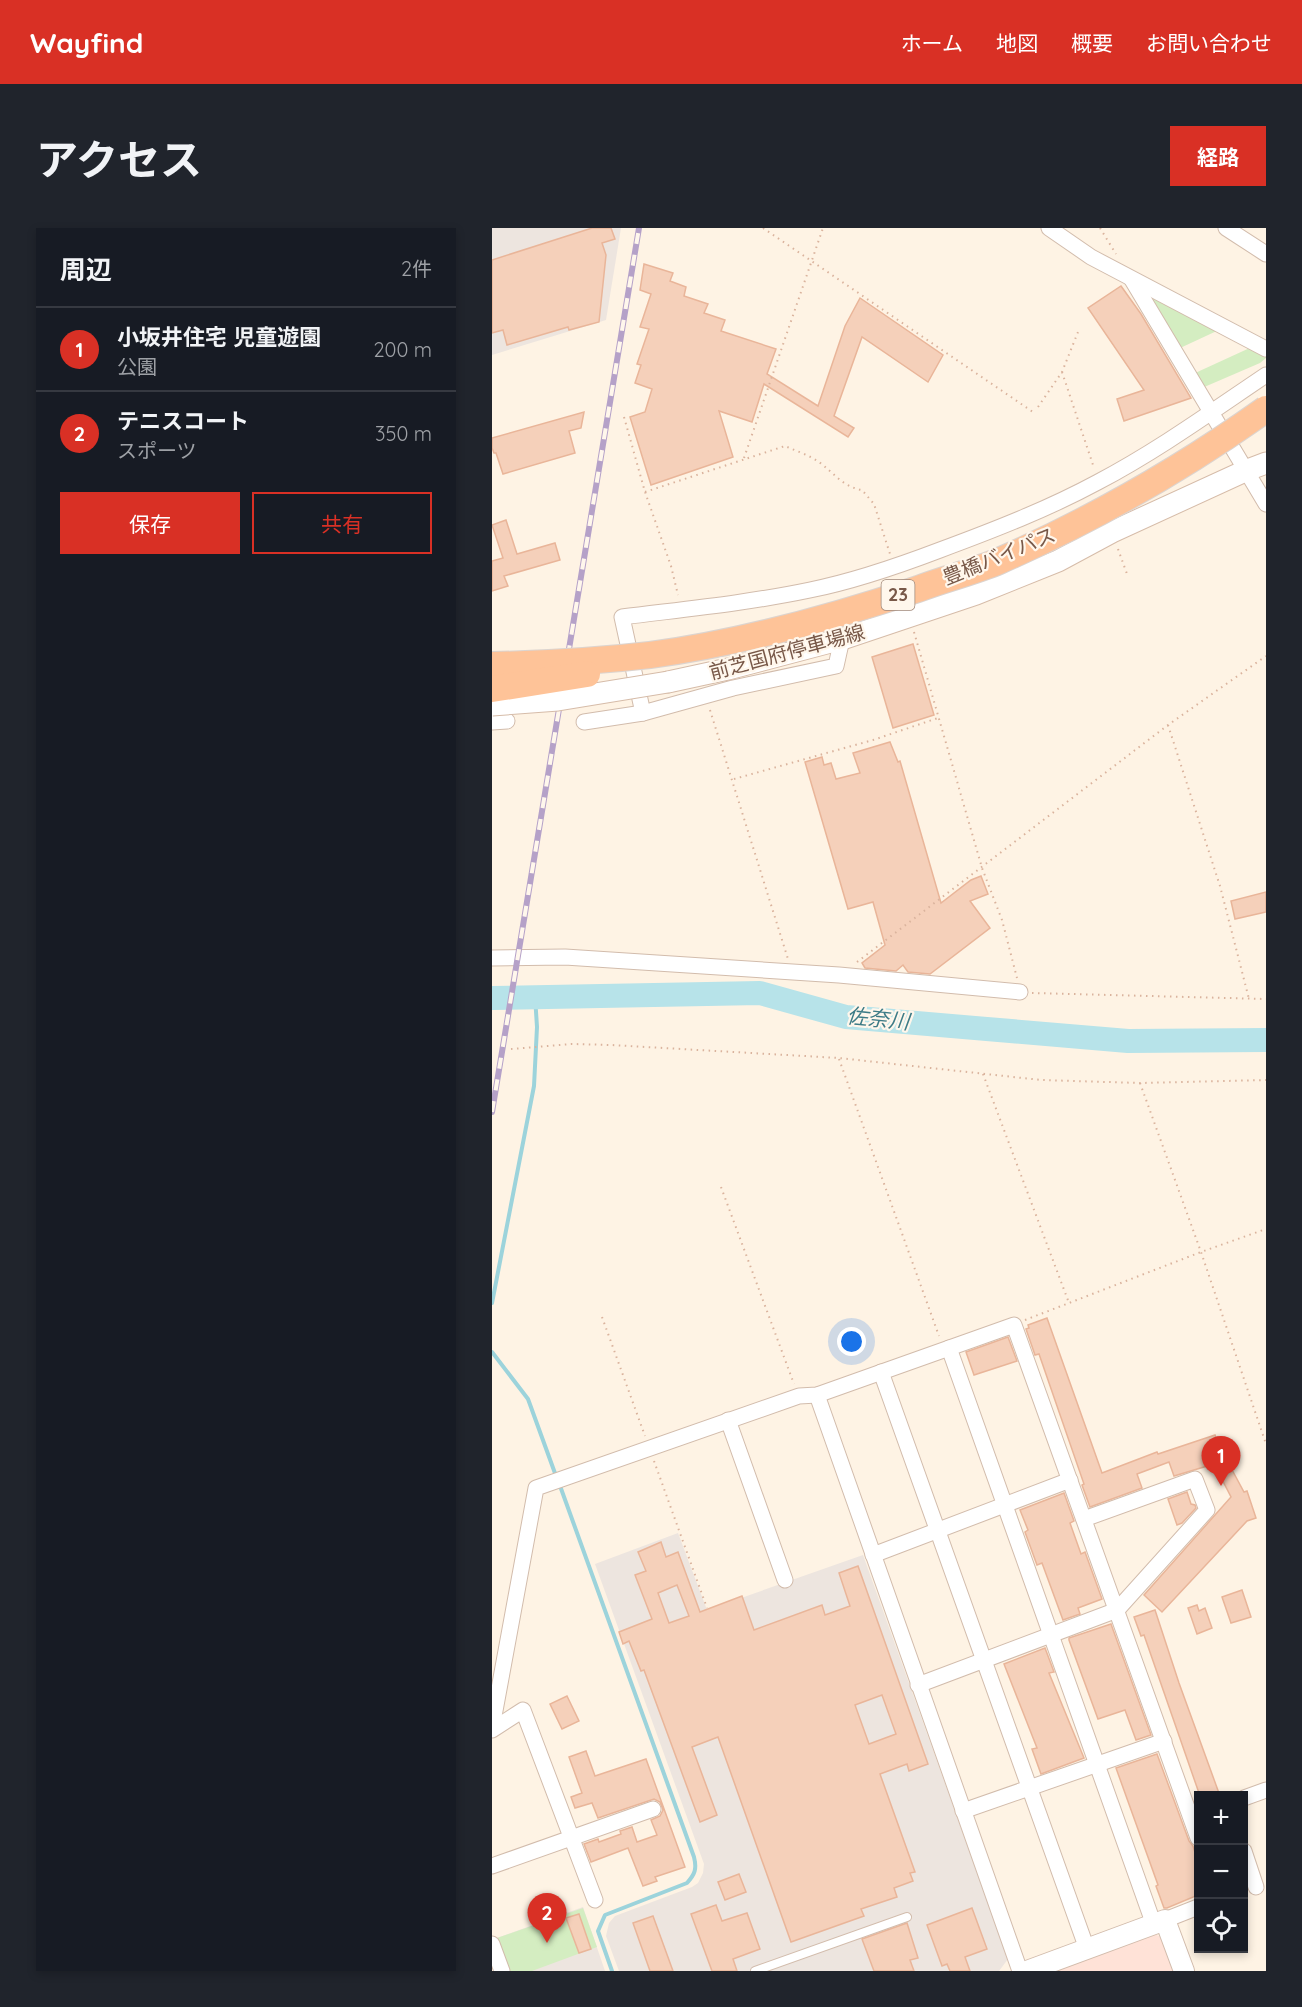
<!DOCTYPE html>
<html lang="ja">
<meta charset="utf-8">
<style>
body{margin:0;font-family:Quicksand,"Noto Sans JP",sans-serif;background:#20242c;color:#f1f3f6}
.controls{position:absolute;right:18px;bottom:18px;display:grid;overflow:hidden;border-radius:0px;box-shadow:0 3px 9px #0003}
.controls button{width:54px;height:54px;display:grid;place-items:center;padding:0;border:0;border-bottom:2px solid #363941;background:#171b24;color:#f1f3f6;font:30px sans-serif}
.you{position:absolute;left:360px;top:1114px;width:21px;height:21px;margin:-15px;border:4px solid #fff;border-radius:50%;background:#1a73e8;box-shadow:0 0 0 9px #1a73e833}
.badge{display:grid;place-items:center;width:39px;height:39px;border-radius:50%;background:#d93025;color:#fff;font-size:20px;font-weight:700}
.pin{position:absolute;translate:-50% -50px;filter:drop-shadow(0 2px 3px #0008)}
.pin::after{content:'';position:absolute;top:32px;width:21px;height:18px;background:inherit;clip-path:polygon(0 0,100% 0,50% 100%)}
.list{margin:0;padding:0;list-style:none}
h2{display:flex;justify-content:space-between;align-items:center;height:78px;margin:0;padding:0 24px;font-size:26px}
h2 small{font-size:20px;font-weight:400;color:#9ea1a6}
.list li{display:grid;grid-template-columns:39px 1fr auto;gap:18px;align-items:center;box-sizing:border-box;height:84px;padding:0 24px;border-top:2px solid #363941}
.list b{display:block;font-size:22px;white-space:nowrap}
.list p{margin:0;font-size:20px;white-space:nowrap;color:#9ea1a6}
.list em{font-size:20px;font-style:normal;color:#9ea1a6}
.actions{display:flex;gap:12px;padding:18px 24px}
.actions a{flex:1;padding:14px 0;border:2px solid #d93025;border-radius:0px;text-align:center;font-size:21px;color:#d93025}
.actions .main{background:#d93025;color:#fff}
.icon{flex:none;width:33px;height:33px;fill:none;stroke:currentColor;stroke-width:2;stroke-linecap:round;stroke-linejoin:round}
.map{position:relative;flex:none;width:774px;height:1743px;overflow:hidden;border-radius:0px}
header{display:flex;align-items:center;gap:36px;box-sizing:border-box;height:84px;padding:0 30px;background:#d93025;color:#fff}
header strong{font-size:28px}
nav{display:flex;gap:33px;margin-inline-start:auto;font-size:21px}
.intro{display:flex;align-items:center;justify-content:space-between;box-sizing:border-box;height:144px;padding:0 36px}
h1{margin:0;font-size:42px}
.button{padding:15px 27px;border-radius:0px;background:#d93025;color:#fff;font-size:21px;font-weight:700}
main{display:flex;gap:36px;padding:0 36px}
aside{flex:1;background:#171b24;border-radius:0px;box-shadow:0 3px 9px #0003}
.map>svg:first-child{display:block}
.commercial{fill:#ffe2d7}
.industrial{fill:#ede5df}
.green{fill:#d4edc1}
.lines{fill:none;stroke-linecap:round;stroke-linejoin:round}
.stream{stroke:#9cd3db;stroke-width:4}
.river{stroke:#b7e3e9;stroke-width:24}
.building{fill:#f5d0ba;stroke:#e9b599;stroke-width:1.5;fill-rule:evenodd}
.service-casing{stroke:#d2bcac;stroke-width:10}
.minor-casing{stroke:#d2bcac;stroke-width:17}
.tertiary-casing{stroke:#d2bcac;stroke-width:22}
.secondary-casing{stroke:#d6bca9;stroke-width:23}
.path{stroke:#dab39d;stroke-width:2;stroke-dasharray:1.5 4.5;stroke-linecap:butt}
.service{stroke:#fff;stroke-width:8}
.minor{stroke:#fff;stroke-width:15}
.tertiary{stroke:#fff;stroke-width:20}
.secondary{stroke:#fff;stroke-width:21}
.rail-casing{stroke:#b5a1c8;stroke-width:6}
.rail{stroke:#fff7ec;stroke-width:4;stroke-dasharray:11;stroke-linecap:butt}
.secondary-bridge-casing{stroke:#d6bca9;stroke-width:23;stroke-linecap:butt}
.trunk-bridge-casing{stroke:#dcd4cf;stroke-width:28;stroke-linecap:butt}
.secondary-bridge{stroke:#fff;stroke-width:21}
.trunk-bridge{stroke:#fec398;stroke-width:26}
.labels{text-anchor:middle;stroke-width:4.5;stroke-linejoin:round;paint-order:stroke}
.shield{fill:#fff7ec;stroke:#a08879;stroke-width:1.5}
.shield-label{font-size:18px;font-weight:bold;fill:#785848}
.street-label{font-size:20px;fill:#785848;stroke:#fff7ec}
.water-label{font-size:21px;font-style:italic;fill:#3d7b86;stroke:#fff7ec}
</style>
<header>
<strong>Wayfind</strong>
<nav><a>ホーム</a><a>地図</a><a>概要</a><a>お問い合わせ</a></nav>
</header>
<div class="intro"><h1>アクセス</h1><a class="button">経路</a></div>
<main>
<aside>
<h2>周辺<small>2件</small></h2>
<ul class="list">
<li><span class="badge">1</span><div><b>小坂井住宅 児童遊園</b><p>公園</p></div><em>200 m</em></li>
<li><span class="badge">2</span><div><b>テニスコート</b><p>スポーツ</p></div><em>350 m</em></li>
</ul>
<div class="actions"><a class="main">保存</a><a>共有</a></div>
</aside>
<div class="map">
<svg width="774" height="1743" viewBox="0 0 774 1743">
<rect width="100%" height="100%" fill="#fef3e4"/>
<path class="commercial" d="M662,1706L674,1711L685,1743H564Z"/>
<g class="industrial">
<path d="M0,0H129L114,92L0,127Z"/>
<path d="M186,1305L215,1382L371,1327L516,1731L507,1743H127L114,1708L117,1695L123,1688L200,1659L206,1655L211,1645L212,1636L103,1336Z"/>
<path d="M91,1679L113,1743H16L5,1710Z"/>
</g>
<g class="green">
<path d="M651,61L729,101L686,121Z"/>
<path d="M762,118L774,124V130L768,135L710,160L701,146Z"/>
<path d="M91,1680L105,1719L40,1743H17L5,1710Z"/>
</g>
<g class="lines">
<g class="stream">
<path d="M0,1075L42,858L45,799L43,768"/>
<path d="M0,1124L36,1171L64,1248"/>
<path d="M67,1255L202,1629C205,1641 203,1646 195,1655L113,1687L106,1703L120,1743"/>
</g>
<path class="river" d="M0,770L268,765L354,789L636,813L774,812"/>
</g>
<g class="building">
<path d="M100,0H119L123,11L110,15L114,27L107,94L77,102L76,99L15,117L11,102L0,105V32Z"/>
<path d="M152,36L181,45L178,53L194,59L192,68L216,76L212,85L233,92L229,103L284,121L275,146L326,178L353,98L368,70L451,127L436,154L370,109L342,188L362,200L356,209L272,156L260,194L227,183L241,229L159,257L138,189L153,184L160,161L143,155L149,137L145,136L157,101L148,99L159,66L148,62Z"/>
<path d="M629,58L649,86L699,170L632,193L625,171L652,162L596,80Z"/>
<path d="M92,184L89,200L77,203L83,225L11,246L4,225H2L0,220V210Z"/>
<path d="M14,292L25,326L63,315L68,332L12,348L16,358L0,363V333L11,330L0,297Z"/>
<path d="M421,416L442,487L401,500L380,429Z"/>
<path d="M398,514L406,534L408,533L449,675L479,652L489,648L496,666L478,673L498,700L438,746L416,744L411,737L404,743L373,740L370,735L393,717L381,674L356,681L313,534L330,529L332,537L339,535L344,551L368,545L361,525Z"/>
<path d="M774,664V684L743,691L739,673Z"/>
<path d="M555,1090L610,1245L665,1224L666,1226L723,1207L734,1239L738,1238L752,1264L755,1263L764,1290L755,1293L670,1384L652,1367L739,1269L722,1236L682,1248L677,1234L645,1246L650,1260L598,1279L590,1257L592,1256L547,1126L543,1127L534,1101L537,1100L536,1097Z"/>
<path d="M516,1109L525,1133L482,1147L474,1124Z"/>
<path d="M695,1264L699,1276L703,1277L704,1280L690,1295L685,1297L676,1271Z"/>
<path d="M572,1265L582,1293L578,1295L589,1326L593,1324L610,1371L586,1380L588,1386L571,1392L550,1335L545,1337L533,1304L536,1302L528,1282Z"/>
<path d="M169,1314L174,1329L186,1324L208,1384L250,1368L262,1402L330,1377L333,1387L358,1378L347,1345L366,1338L436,1536L417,1543L415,1536L388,1546L423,1644L418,1645L421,1653L402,1660L405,1669L369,1681L372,1688L299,1714L226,1509L200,1519L225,1587L208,1594L152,1442L149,1443L137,1413L131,1416L127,1404L160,1391L143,1347L154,1343L146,1324ZM185,1357L197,1388L177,1395L166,1365ZM390,1467L404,1506L377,1516L363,1477Z"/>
<path d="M750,1362L759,1389L739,1395L730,1369Z"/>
<path d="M705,1377L707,1383L713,1380L720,1400L705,1406L696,1380Z"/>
<path d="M663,1382L687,1455L728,1568H708L652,1407L649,1408L642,1389Z"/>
<path d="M619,1396L659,1507L644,1512L633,1482L606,1491L577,1412V1410Z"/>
<path d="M553,1420L562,1444L557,1445L592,1530L549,1546L540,1521L545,1520L512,1436Z"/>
<path d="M75,1468L87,1493L70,1501L58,1476Z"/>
<path d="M94,1523L103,1548L154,1531L193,1639L163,1649L165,1653L151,1658L136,1620L99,1634L92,1616L106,1611L107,1614L129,1606L128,1603L140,1599L145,1614L165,1607L159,1592L168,1588L171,1582L168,1574L162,1571L106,1590L100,1575L83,1580L79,1569L90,1565L77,1529Z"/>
<path d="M665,1526L697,1613L701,1618L706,1634V1667L675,1680H672L664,1658L666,1657L624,1540Z"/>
<path d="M247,1646L254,1664L233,1672L226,1654Z"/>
<path d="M224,1677L230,1693L255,1685L268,1721L241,1731L245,1743H220L199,1686Z"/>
<path d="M480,1680L495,1721L473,1729L478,1743H458L455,1736L450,1738L435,1697Z"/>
<path d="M87,1686L99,1721L87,1725L74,1690Z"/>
<path d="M161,1688L181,1743H158L141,1695Z"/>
<path d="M415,1695L426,1730L418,1732L422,1743H382L370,1711Z"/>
</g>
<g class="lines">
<defs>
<path id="service" d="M263,1743L415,1689"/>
<g id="minor">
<path d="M557,0L599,29L774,121"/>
<path d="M734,0L774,26"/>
<path d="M640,52L774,276"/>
<path d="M350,411L344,438L241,460L151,485L130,389C193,381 256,375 318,362C363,353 406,338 448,322C502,302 556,281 606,254C665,223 719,184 774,147"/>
<path d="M0,494L15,493"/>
<path d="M92,494L151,485"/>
<path d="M0,730L73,729L347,747L528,764"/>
<path d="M457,1120L662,1697"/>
<path d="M389,1144L595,1721"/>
<path d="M325,1167L528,1743"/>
<path d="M236,1192L293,1352"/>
<path d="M381,1327L578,1252"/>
<path d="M426,1457L625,1382L715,1282L703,1251L592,1291"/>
<path d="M0,1499L44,1260L307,1168L325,1167L522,1097L706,1610"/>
<path d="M0,1502L31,1482L103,1672"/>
<path d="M752,1570L774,1562"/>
<path d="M471,1583L672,1513"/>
<path d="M752,1623L764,1659"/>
<path d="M0,1638L161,1581"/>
<path d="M673,1692L706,1679"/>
<path d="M0,1716L10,1743"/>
</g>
<path id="tertiary" d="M535,1743L673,1692L692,1743"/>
<path id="secondary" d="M176,454L236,441L350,411L484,366L566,333L620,304L753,243L774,235"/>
</defs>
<use href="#service" class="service-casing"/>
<use href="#minor" class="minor-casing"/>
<use href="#tertiary" class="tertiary-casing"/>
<use href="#secondary" class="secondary-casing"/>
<g class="path">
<path d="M271,0L541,184"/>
<path d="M608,0L624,26"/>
<path d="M570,144L602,240"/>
<path d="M546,179L570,144L586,104"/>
<path d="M132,189L153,264L179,338L186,367"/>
<path d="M252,230L331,0"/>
<path d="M153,264L293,218C304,223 317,227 327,234C342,245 351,259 370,262L382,276L398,326"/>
<path d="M626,321L635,346"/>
<path d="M422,404L490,640L510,692L525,750"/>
<path d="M218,482L296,731"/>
<path d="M676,497L728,658L757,771"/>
<path d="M242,551L381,512L446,490"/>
<path d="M365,734L676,497L774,428"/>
<path d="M540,765L774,771"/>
<path d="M19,821L80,816L119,817L347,830L549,852L648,855L774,852"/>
<path d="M347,831L447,1108"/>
<path d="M491,846L577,1075"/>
<path d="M648,855L709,1024L774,1216"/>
<path d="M229,959L302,1156"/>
<path d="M110,1089L153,1208"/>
<path d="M533,1092L709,1024L774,1001"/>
<path d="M162,1233L215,1380"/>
</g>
<use href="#service" class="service"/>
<use href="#minor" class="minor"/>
<use href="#tertiary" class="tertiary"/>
<use href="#secondary" class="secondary"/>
<defs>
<path id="rail" d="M0,884L147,0"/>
</defs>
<use href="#rail" class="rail-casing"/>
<use href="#rail" class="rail"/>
<defs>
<path id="secondary-bridge" d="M0,477L66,472L176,454"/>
<g id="trunk-bridge">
<path d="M0,437C53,436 106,433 158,427C249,415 339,390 426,361C452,351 481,344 507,333C600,292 691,240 774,181"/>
<path d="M0,461L95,446"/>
</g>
</defs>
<use href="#secondary-bridge" class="secondary-bridge-casing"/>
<use href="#trunk-bridge" class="trunk-bridge-casing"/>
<use href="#secondary-bridge" class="secondary-bridge"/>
<use href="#trunk-bridge" class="trunk-bridge"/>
</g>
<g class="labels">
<rect class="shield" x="389.5" y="352" width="33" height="30" rx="4.5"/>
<g class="shield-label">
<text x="406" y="373">23</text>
</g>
<g class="street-label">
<text transform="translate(507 328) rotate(-22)" y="7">豊橋バイパス</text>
<text transform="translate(295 424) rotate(-15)" y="7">前芝国府停車場線</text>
</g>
<g class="water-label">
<text transform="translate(386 791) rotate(6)" y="7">佐奈川</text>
</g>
</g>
</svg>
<div class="controls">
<button>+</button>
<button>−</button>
<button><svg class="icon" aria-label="locate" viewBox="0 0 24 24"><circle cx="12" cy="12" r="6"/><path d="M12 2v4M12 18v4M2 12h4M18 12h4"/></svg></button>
</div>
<div class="you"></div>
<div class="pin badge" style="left:729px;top:1258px">1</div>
<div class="pin badge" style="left:55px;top:1715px">2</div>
</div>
</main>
